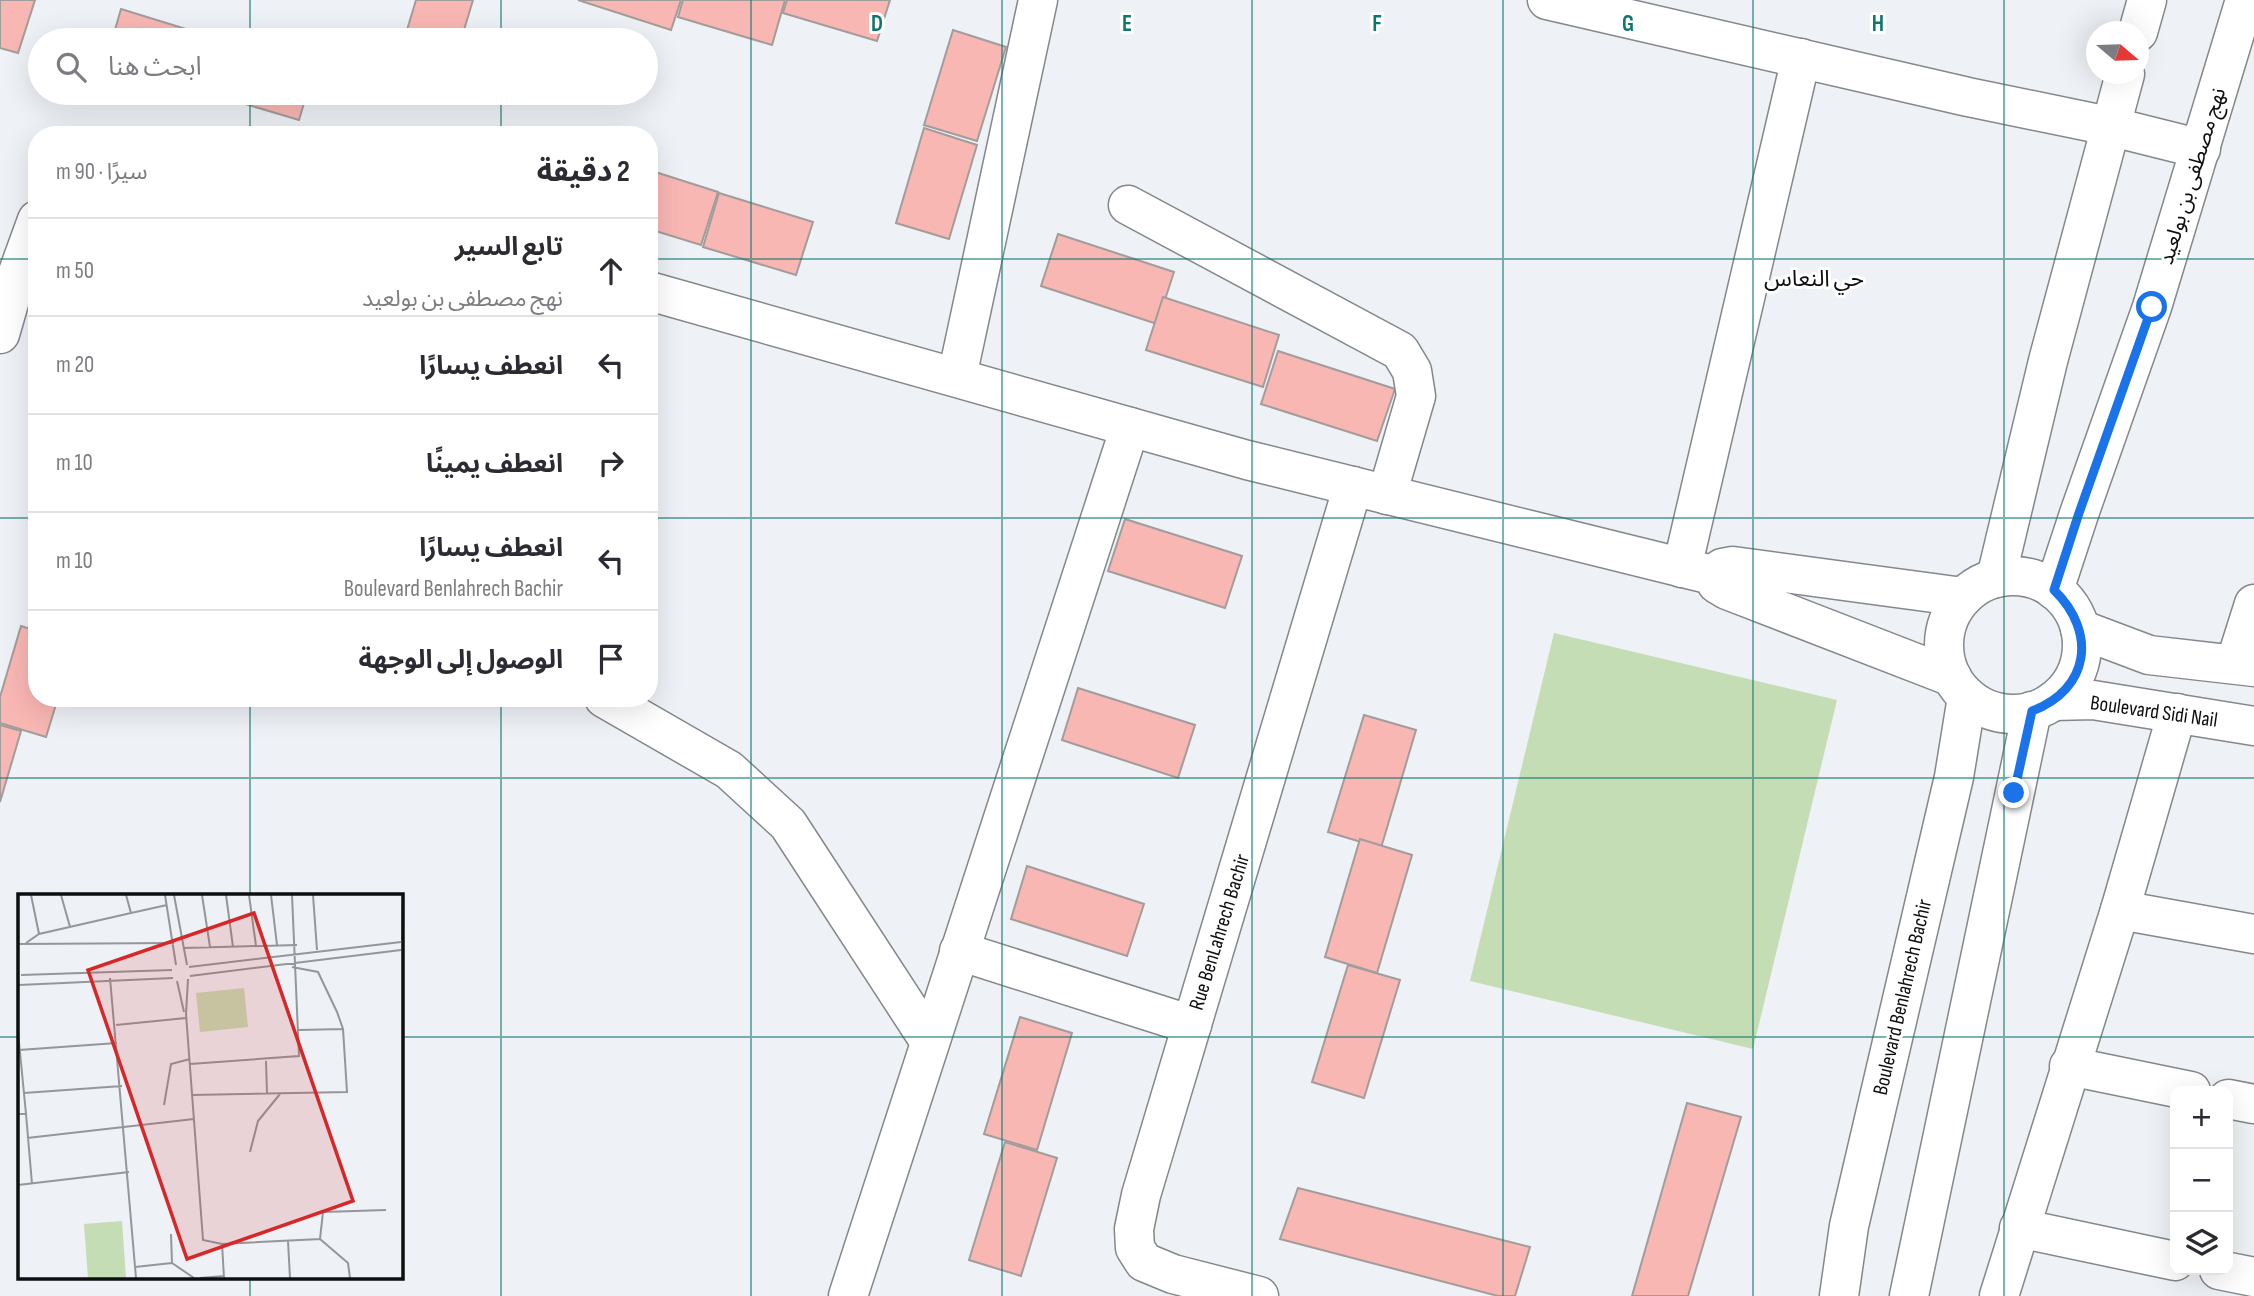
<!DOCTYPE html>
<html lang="ar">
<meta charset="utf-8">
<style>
body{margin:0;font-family:"Sofia Sans Condensed","Noto Sans Arabic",sans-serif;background:#f7f7f7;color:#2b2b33;direction:rtl}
.controls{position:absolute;right:21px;bottom:21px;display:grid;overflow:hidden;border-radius:14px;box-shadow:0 7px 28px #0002}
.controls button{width:63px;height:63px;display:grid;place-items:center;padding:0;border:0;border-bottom:2px solid #e1e1e2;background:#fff;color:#2b2b33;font:35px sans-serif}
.compass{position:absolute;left:2086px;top:21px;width:63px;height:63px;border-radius:50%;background:#fff;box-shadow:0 7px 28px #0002;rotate:109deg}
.stop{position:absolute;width:21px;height:21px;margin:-16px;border:5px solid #1a73e8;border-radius:50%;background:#fff}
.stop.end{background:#1a73e8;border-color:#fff;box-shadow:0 2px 7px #0008}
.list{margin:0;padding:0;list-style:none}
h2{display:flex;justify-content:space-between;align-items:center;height:91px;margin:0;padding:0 28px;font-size:30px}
h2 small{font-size:23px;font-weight:400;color:#7c7c81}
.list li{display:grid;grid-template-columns:46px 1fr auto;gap:21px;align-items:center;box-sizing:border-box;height:98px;padding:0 28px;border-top:2px solid #e1e1e2}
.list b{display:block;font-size:26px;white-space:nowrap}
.list p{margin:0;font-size:23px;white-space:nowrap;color:#7c7c81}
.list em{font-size:23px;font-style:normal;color:#7c7c81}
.icon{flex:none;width:38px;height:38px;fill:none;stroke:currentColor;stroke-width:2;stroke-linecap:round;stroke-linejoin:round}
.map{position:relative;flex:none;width:2254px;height:1296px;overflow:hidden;direction:ltr}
.search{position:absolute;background:#fff;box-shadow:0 7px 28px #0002;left:28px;top:28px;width:630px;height:77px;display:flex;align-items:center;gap:18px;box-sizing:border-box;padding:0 24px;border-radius:38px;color:#7c7c81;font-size:26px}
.panel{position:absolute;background:#fff;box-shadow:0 7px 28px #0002;left:28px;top:126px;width:630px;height:581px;border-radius:28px;direction:rtl}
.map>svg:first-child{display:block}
.green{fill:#c5ddb5}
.building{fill:#f9b7b4;stroke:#a29c9b;stroke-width:2}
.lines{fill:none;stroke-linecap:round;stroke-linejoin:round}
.minor-casing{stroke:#84878b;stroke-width:41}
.major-casing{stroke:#84878b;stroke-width:41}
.minor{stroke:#fff;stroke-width:38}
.major{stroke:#fff;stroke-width:38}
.route{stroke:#1a73e8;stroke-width:9}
.grid{fill:none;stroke:#0f766e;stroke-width:2;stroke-opacity:0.55}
.labels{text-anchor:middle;stroke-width:6;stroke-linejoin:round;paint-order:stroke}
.street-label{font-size:21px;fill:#0d0e0f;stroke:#fff}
.neighbourhood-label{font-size:23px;fill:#0d0e0f;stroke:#fff}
.inset-road{fill:none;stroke:#94969a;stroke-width:2}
.view{fill:#d62828;fill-opacity:0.15;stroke:#d62828;stroke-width:3.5}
.inset-edge{fill:none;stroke:#0d0e0f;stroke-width:3.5}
.grid-label{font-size:23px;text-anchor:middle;font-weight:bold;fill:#0f766e;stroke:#fff;stroke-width:6;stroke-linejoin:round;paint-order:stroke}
</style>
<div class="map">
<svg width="2254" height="1296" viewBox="0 0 2254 1296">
<rect width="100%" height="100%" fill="#eef1f6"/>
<path class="green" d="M1554,633L1837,700L1753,1049L1470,981Z"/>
<g class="building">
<path d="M0,0H35L18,53L0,48Z"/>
<path d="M416,0H473L461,40H404Z"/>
<path d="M578,0H681L671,30Z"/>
<path d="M683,0H785L772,45L678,17Z"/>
<path d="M787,0H890L877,41L783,13Z"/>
<path d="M121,9L215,38V40H112Z"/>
<path d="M953,30L1006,47L977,141L924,125Z"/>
<path d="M208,93H307L299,120Z"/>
<path d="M924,128L977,145L949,239L896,223Z"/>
<path d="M649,170L718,192L701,245L649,229Z"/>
<path d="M719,193L813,222L796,275L703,247Z"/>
<path d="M1058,234L1174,272L1157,324L1041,286Z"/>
<path d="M1163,297L1279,335L1263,387L1146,350Z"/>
<path d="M1278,351L1395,389L1377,441L1261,404Z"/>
<path d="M1125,519L1242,556L1225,608L1108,571Z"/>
<path d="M21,626L37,631V698H58L46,737L0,723V697Z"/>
<path d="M1078,688L1195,725L1178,778L1062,740Z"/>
<path d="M1364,715L1416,730L1381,848L1328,832Z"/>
<path d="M0,725L21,731L0,802Z"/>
<path d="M1360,839L1412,855L1377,973L1325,957Z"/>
<path d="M1027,866L1144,904L1127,956L1011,919Z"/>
<path d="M1348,965L1400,980L1364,1098L1312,1082Z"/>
<path d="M1020,1017L1072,1033L1037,1150L984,1134Z"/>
<path d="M1687,1103L1741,1117L1688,1296H1632Z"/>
<path d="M1005,1142L1057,1158L1021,1276L969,1260Z"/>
<path d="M1298,1188L1530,1247L1515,1296H1498L1280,1239Z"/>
</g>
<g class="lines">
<defs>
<g id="minor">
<path d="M1547,0L1968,97L2109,126L2201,149"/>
<path d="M1128,205L1400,351L1412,371L1416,396L1387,495"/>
<path d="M649,291L1247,460L1712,575L1717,584L1727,590L1952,677"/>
<path d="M0,334L17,275L37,220"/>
<path d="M957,377L1038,0"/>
<path d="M1682,568L1801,58"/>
<path d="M1712,575L1722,568L1733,566L1963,597"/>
<path d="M2235,664L2254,604"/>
<path d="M604,698L729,770L788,824L930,1042"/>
<path d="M2120,910L2254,934"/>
<path d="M959,951L1192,1025"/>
<path d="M2069,1066L2191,1091"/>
<path d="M2228,1099L2254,1104"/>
<path d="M2019,1228L2175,1261"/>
<path d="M2219,1270L2254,1277"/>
<path d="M848,1296L1130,427"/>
<path d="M1259,1296L1173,1274L1144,1262L1135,1248L1134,1229L1141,1195L1353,486"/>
<path d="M1999,1296L2120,910L2177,713"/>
</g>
<g id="major">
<path d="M2138,32L2147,0"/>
<circle cx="2013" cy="645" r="69"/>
<path d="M1996,578L2048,361L2125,74"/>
<path d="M2054,590L2079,514L2152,307L2245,0"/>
<path d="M2080,629L2149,655L2254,667"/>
<path d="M2053,701L2093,700L2254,726"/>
<path d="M1839,1296L1849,1226L1954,777L1967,697"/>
<path d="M1909,1296L2032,711"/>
</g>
</defs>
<use href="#minor" class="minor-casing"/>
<use href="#major" class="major-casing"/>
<use href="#minor" class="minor"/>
<use href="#major" class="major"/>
</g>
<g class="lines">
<path class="route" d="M2014,793L2032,711C2090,689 2097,632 2054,590L2079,513L2152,307"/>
</g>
<path class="grid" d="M250,0V40M501,0V40M751,0V1296M1002,0V1296M1252,0V1296M1503,0V1296M1753,0V1296M2004,0V1296M250,93V135M501,93V135M0,259H37M649,259H2254M0,518H37M649,518H2254M250,698V895M501,698V1296M0,778H2254M0,1037H19M401,1037H2254M250,1277V1296"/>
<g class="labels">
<g class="street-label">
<text transform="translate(2192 176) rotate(-73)" y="7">نهج مصطفى بن بولعيد</text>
<text transform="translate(2154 711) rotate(8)" y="7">Boulevard Sidi Nail</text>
<text transform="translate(1219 932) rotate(-73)" y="7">Rue BenLahrech Bachir</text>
<text transform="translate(1902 997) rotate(-77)" y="7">Boulevard Benlahrech Bachir</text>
</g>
<g class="neighbourhood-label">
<text x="1814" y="286">حي النعاس</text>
</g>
</g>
<g transform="translate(18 894)">
<rect width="385" height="385" fill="#eef1f6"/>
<path d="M226,94L230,133L182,138L178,99ZM104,327L108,384H70L66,330Z" fill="#c5ddb5"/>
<path class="inset-road" d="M13,1L21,40M43,1L52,33M147,1L158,71M156,1L169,71M184,1L192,53M208,1L215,53M231,1L238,52M253,1L259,51M295,1L299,56M113,19L149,11M384,46L385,1M8,49L21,40L113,19L108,1M0,50L156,49M165,54L279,51M171,73L383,48M3,81L154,76M172,82L383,56M92,84L118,384M170,85L168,120L185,346L204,350L302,345L305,318L368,316M159,87L166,118M1,91L155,84M98,131L168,124M280,136L325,135M0,138L8,220H0M1,156L99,149M248,167L249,200M172,170L281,162L274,1M6,199L104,192M174,201L329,198L325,135L319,118L300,78L274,73M146,211L153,170L172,165M8,220L14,290M9,244L176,225M232,258L240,227L262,200M0,291L111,278M153,340L154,369L176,384M302,345L330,369L332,384M270,347L272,384M204,350L206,384M117,373L154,369M182,384L206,382"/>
<path class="view" d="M236,19L335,307L169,365L70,76Z"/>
<rect width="385" height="385" class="inset-edge"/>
</g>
<g class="grid-label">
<text x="877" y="31">D</text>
<text x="1127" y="31">E</text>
<text x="1377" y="31">F</text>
<text x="1628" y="31">G</text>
<text x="1878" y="31">H</text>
</g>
</svg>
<div class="controls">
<button>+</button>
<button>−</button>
<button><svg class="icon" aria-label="layers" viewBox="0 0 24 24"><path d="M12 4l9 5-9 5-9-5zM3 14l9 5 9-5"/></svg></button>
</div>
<svg class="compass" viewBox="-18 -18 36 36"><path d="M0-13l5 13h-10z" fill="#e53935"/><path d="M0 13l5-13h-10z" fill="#7c7c81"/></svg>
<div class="stop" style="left:2152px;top:307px"></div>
<div class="stop end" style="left:2014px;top:793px"></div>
<div class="search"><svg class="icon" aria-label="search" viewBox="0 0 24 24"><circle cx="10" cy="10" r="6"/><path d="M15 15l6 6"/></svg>ابحث هنا</div>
<section class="panel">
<h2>2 دقيقة<small>سيرًا · 90 m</small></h2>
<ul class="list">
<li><svg class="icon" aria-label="ahead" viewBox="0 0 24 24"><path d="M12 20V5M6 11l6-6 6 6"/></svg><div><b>تابع السير</b><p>نهج مصطفى بن بولعيد</p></div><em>50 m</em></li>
<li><svg class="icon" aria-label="left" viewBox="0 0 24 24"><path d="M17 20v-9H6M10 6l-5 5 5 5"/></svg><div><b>انعطف يسارًا</b></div><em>20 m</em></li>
<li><svg class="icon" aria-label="right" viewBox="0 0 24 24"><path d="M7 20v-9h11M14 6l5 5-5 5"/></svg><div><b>انعطف يمينًا</b></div><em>10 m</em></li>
<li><svg class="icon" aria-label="left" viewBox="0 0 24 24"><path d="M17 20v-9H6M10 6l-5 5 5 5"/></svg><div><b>انعطف يسارًا</b><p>Boulevard Benlahrech Bachir</p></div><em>10 m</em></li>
<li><svg class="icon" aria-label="arrive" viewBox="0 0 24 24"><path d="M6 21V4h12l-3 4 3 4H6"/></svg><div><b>الوصول إلى الوجهة</b></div></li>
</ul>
</section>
</div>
